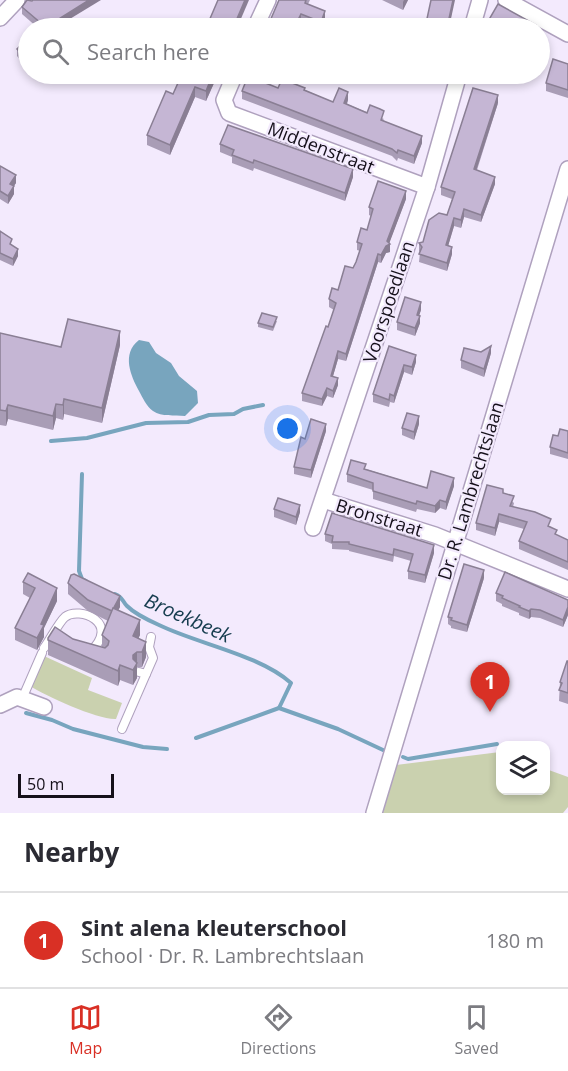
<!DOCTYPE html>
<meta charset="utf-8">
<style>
body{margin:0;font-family:"Open Sans",sans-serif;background:#f7f7f7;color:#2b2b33}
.controls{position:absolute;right:18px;bottom:18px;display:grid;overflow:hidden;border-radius:12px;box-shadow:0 3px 9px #0003}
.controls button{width:54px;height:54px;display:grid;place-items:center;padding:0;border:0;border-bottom:2px solid #e1e1e2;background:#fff;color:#2b2b33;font:30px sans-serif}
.scale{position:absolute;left:18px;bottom:15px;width:96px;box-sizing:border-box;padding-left:6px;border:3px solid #15101a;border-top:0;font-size:16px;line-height:21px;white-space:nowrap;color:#15101a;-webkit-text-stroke:4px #f3eafd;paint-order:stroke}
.you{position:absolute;left:288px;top:429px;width:21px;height:21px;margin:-15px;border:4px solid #fff;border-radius:50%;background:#1a73e8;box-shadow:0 0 0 9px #1a73e833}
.badge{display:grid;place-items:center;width:39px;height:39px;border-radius:50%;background:#d93025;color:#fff;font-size:20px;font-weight:700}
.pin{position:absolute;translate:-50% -50px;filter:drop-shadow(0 2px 3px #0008)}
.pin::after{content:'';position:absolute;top:32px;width:21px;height:18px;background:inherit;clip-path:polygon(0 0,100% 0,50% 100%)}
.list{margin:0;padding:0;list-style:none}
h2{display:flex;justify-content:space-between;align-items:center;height:78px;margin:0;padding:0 24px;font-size:26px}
h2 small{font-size:20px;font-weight:400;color:#7c7c81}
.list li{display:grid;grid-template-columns:39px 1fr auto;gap:18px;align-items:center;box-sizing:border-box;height:96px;padding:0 24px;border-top:2px solid #e1e1e2}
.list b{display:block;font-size:22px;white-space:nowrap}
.list p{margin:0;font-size:20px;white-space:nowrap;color:#7c7c81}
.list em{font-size:20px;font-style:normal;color:#7c7c81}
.icon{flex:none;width:33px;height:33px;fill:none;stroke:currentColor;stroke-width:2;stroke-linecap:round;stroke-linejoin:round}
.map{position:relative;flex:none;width:568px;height:813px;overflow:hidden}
.search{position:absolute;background:#fff;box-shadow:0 3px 9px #0003;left:18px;right:18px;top:18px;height:66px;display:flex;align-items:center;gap:15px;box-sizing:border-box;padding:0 21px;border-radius:33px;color:#7c7c81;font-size:22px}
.sheet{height:174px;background:#fff}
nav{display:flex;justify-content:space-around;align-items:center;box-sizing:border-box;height:84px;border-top:2px solid #e1e1e2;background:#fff;font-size:16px;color:#7c7c81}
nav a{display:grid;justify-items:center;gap:3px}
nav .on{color:#d93025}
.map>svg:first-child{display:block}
.green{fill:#cad1af}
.water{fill:#78a5be}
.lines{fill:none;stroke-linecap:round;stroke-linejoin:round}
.stream{stroke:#78a5be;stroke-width:4}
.service-casing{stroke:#afa1be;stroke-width:10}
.minor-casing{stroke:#afa1be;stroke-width:18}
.service{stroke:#fff;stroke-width:8}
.minor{stroke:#fff;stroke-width:15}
.wall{fill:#a99db6}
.shaded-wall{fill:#8a7f94}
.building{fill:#c5b6d4;stroke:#8a7f94;stroke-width:1.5}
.labels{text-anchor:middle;stroke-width:4.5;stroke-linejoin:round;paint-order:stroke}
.street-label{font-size:18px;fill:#15101a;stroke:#f3eafd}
.water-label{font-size:20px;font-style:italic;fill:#153c4e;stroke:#f3eafd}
</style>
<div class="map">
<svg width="568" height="813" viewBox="0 0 568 813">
<rect width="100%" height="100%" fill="#f3eafd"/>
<g class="green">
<path d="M44,656L92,678L88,690L122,703L116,719C98,720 46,696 30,686Z"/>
<path d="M500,752V790H546V769L568,777V807L563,813H383L396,765Z"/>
</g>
<path class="water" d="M139,340L149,342L156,353L171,363L179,376L197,391L198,403L185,416C174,415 162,417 153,411C146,406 143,398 139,391C131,376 121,354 139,340Z"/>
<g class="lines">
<g class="stream">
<path d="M51,441L87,438L146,423L188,422L209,415L234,414L243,409L263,405"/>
<path d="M82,474L79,571L82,579L86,581"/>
<path d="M115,594C123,597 122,601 127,606C135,614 150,621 159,625C198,644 260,655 291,683L279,708"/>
<path d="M26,713L52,720L73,729L143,747L167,749"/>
<path d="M196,738L279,708L338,729L383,750"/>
<path d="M403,757L408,759L497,744"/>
</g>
<defs>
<g id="service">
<path d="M44,648C50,640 59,622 65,617C79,606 122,622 90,652"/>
<path d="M139,672L146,674L153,658L149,647L151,637"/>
<path d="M22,699L42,653"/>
<path d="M122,729L146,674"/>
</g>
<g id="minor">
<path d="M506,0L568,34"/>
<path d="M0,18L17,0"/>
<path d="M255,28L268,0"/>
<path d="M472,28L480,0"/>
<path d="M235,74L224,100L229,113L427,187"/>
<path d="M323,500L435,535L568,589"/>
<path d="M313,528L427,187L459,74"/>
<path d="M0,705L17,697L44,707"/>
<path d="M374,813L568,169"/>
</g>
</defs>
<use href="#service" class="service-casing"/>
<use href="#minor" class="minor-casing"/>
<use href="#service" class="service"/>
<use href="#minor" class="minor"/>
</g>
<g class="wall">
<path d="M279,0H310L308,4L325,20L322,28H315L301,23Z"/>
<path d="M382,0H408L403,10Z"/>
<path d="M22,7L57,27L38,28L22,14Z"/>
<path d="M28,38V60L24,64L17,56V49Z"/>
<path d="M568,64V98L546,91V83Z"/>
<path d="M182,74H218L206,101L195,97L170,155L147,145V135L173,94Z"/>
<path d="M275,74H291L288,79Z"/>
<path d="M422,74H439L437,84L422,80Z"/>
<path d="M278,88L305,90L333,102L348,100L347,104L384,119L383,120L422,143L414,164L398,158L397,161L392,156L242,99V91Z"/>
<path d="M498,103L477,170L495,184L481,222L464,217L461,228L454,226L448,246L452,254L447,271L419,262L420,252L419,251V243L423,242L447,215L452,199L441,195V187Z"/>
<path d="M220,144L353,177L345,201L254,168L253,171L232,163V157L220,152Z"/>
<path d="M0,166L16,183L14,186V194L8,204L0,199Z"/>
<path d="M406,199L389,243L390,252L386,253L381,263L378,262L346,361L338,359L333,376L338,385L333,398L327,396L322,406L302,401V393L328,327L334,310L329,307V299L338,290L356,262L360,251L357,250V242L367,230L371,216L369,215V207Z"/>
<path d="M0,231L12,245L18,256L13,266L0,260Z"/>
<path d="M421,310L419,315L420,323L415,336L397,330V322Z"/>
<path d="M277,321L273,331L258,327V323Z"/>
<path d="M0,333L61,347L120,345L102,423L64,414L63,420L56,418L53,430L8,419L6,426L0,425Z"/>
<path d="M389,346L416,362L412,375L404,372L394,403L390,402L389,407L373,402V394Z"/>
<path d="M481,352L491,353L484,377L461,368V360Z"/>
<path d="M419,424L414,440L402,435V428Z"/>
<path d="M326,431L311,478L294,474V467L305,439Z"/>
<path d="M568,431V459L550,454V447L558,436Z"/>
<path d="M366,469L427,488L454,486L446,510L440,508L435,513L417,509L416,512L373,499V490L347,482V474Z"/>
<path d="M503,493L514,503L513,507L551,527L557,535L568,540V570L519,549V541L524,529L499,522L495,536L476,530V523Z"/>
<path d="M274,509L300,512L296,525L274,517Z"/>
<path d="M325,534L434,553L425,583L408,579V571L411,561L394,556L393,562L349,551V550L332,549V544L325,541Z"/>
<path d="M484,578L467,632L451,628V626L448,624V617Z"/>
<path d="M23,582L57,601L44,628V637L37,650L15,640V628L30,598L23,594Z"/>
<path d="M68,583L120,607L118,610L140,635L138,638L146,657L142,667H137V678L133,685L120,680L118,686L48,655V638L102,647V635L108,621L88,611L68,594Z"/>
<path d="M496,593L568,600V615L563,627L540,618L531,617L529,619L519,615V613L502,606V604L496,601Z"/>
<path d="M568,661V704L559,701L560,682Z"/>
</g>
<g class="shaded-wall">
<path d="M89,0H101L55,28L54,22Z"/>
<path d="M245,0H249L237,28H233Z"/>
<path d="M404,0H408L403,10V2Z"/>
<path d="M453,0H455L449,28H447Z"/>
<path d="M325,11V20L322,28H321V22Z"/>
<path d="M301,14V23L298,28H294Z"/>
<path d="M28,52V60L24,64V56Z"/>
<path d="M213,74H218L206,101V91Z"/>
<path d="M195,87V97L170,155V145Z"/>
<path d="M348,92V100L344,111V103Z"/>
<path d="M498,95V103L474,177V169Z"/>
<path d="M422,136V143L414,164V156Z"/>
<path d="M353,169V177L345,201V193Z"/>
<path d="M16,175V183L10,191V184Z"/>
<path d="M495,177V184L481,222V215Z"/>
<path d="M14,186V194L8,204V196Z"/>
<path d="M406,191V199L389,244H390V252L386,253L381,263V255Z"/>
<path d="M464,209V217L461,228V220Z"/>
<path d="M454,218V226L446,253V245Z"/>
<path d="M452,247V254L447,271V263Z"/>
<path d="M18,249V256L13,266V259Z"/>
<path d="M378,254V262L346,361V354Z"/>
<path d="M421,302V310L417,322V315Z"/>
<path d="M420,316V323L415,336V328Z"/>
<path d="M120,331V345L102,423V408Z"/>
<path d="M491,346V353L484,377V369Z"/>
<path d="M338,351V359L331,383V376Z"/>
<path d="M416,355V362L412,375V367Z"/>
<path d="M404,365V372L394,403V396Z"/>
<path d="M338,378V385L333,398V391Z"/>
<path d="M327,388V396L322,406V399Z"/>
<path d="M64,399V414L63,420V405Z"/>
<path d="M56,404V418L53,430V416Z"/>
<path d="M8,405V419L6,426V411Z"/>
<path d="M419,416V424L414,440V432Z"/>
<path d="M326,424V431L311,478V470Z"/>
<path d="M454,478V486L446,510V502Z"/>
<path d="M440,500V508L435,513V506Z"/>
<path d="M300,505V512L296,525V517Z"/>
<path d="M499,514V522L495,536V528Z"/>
<path d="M434,545V553L425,583V575Z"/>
<path d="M484,570V578L467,632V625Z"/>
<path d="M57,588V601L44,628V637L37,650V638L41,624Z"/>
<path d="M120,596V607L112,623V611Z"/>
<path d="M568,607V615L563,627V620Z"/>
<path d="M531,609V617L529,619V611Z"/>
<path d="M140,620V635L133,651V636Z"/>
<path d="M146,642V657L142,667V652Z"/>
<path d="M137,652V678L133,685V655Z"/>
<path d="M120,665V680L118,686V671Z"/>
</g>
<g class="building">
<path d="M27,0L32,1L33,0H89L54,22L58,28H39L43,25L22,7Z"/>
<path d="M218,0H245L233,28H206Z"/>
<path d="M279,0H306L305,3L325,11L321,22L301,14L294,28H267Z"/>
<path d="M431,0H453L447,28H425Z"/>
<path d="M498,4L536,25L534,28H490L491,26L487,23Z"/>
<path d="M28,38V52L24,56L17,49Z"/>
<path d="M553,59L568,64V90L546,83Z"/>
<path d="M182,74H213L206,91L195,87L170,145L147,135L166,91L173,94Z"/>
<path d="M248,76L278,88L282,79L305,88L304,90L333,102L339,88L348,92L344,103L367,113L370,105L380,109L384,111L381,120L422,136L414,156L398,150L397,153L392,149L242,91Z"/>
<path d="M473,88L498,95L474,169L495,177L481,215L464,209L461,220L454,218L446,245L452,247L447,263L419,254L422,247L419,243L423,242L429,220L439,213L447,215L455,192L441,187Z"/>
<path d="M228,125L353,169L345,193L254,160L253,163L232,155L234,150L220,144Z"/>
<path d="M0,166L16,175L10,184L14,186L8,196L0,191Z"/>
<path d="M378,181L406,191L387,241L390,244L386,246L381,255L378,254L346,354L338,351L331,376L338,378L333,391L327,388L322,399L302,393L326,326L328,327L336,303L329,299L332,288L338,290L345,266L353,268L356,262L362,244L357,242L361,228L367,230L373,209L369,207Z"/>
<path d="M0,231L12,239L10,244L18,249L13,259L0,253Z"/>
<path d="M405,297L421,302L417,315L420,316L415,328L397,322Z"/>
<path d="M262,313L277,317L273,327L258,323Z"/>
<path d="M68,319L120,331L102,408L64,399L63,405L56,404L53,416L8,405L6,411L0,410V333L61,347Z"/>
<path d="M389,346L416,355L412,367L404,365L394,396L390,394L389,400L373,394Z"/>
<path d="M491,346L484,369L461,360L464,348L481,352Z"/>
<path d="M407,413L419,416L414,432L402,428Z"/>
<path d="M311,419L326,424L311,470L294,467L301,437L305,439Z"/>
<path d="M560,429L568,431V453L550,447L553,435L558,436Z"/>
<path d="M351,460L366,464L364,469L427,488L431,471L454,478L446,502L440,500L435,506L417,501L416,504L373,491V483L347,474Z"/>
<path d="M487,485L503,489V493L514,496L510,506L535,512L551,519L548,526L557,530L555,534L568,540V562L519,541L527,522L499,514L495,528L476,523Z"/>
<path d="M278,498L300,505L296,517L274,509Z"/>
<path d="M332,513L434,545L425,575L408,571L413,554L394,549L393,555L349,544V542H332L333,536L325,534Z"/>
<path d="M464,564L484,570L467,625L451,620L452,618L448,617Z"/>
<path d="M505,572L568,600V607L563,620L540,610L531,609L529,611L519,607L520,606L502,598L503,596L496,593Z"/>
<path d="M28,573L57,588L41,624L44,625L37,638L15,628L35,588L23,582Z"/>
<path d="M74,574L120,596L112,611L88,600L68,583L71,575Z"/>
<path d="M113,608L140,620L133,636L146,642L142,652H137L133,655V659L137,663L133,670L120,665L118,671L48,640V638L55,627L73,639L105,648L108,645L109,641L102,635Z"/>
<path d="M567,661H568V693L559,690L562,683L560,682Z"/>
</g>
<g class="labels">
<g class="street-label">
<text transform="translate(321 148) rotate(21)" y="6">Middenstraat</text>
<text transform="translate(389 302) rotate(-72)" y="6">Voorspoedlaan</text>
<text transform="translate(471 491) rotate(-73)" y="6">Dr. R. Lambrechtslaan</text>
<text transform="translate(379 518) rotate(17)" y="6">Bronstraat</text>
</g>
<g class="water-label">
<text transform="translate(188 618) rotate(24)" y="7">Broekbeek</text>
</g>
</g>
</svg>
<div class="controls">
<button><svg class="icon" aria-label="layers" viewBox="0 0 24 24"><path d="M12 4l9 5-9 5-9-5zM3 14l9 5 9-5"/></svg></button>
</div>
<div class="scale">50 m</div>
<div class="you"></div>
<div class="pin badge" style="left:490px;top:712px">1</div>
<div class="search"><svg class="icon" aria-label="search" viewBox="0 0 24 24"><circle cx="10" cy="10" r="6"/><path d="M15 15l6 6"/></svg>Search here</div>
</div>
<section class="sheet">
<h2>Nearby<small></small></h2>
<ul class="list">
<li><span class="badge">1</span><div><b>Sint alena kleuterschool</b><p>School · Dr. R. Lambrechtslaan</p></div><em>180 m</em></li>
</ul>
</section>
<nav>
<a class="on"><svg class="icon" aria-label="map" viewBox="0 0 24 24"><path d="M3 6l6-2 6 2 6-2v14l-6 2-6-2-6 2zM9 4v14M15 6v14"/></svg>Map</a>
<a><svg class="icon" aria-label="directions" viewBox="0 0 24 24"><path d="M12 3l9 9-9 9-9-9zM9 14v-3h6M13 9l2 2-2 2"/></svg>Directions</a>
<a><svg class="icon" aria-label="saved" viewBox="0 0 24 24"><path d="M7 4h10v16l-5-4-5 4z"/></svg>Saved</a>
</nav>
